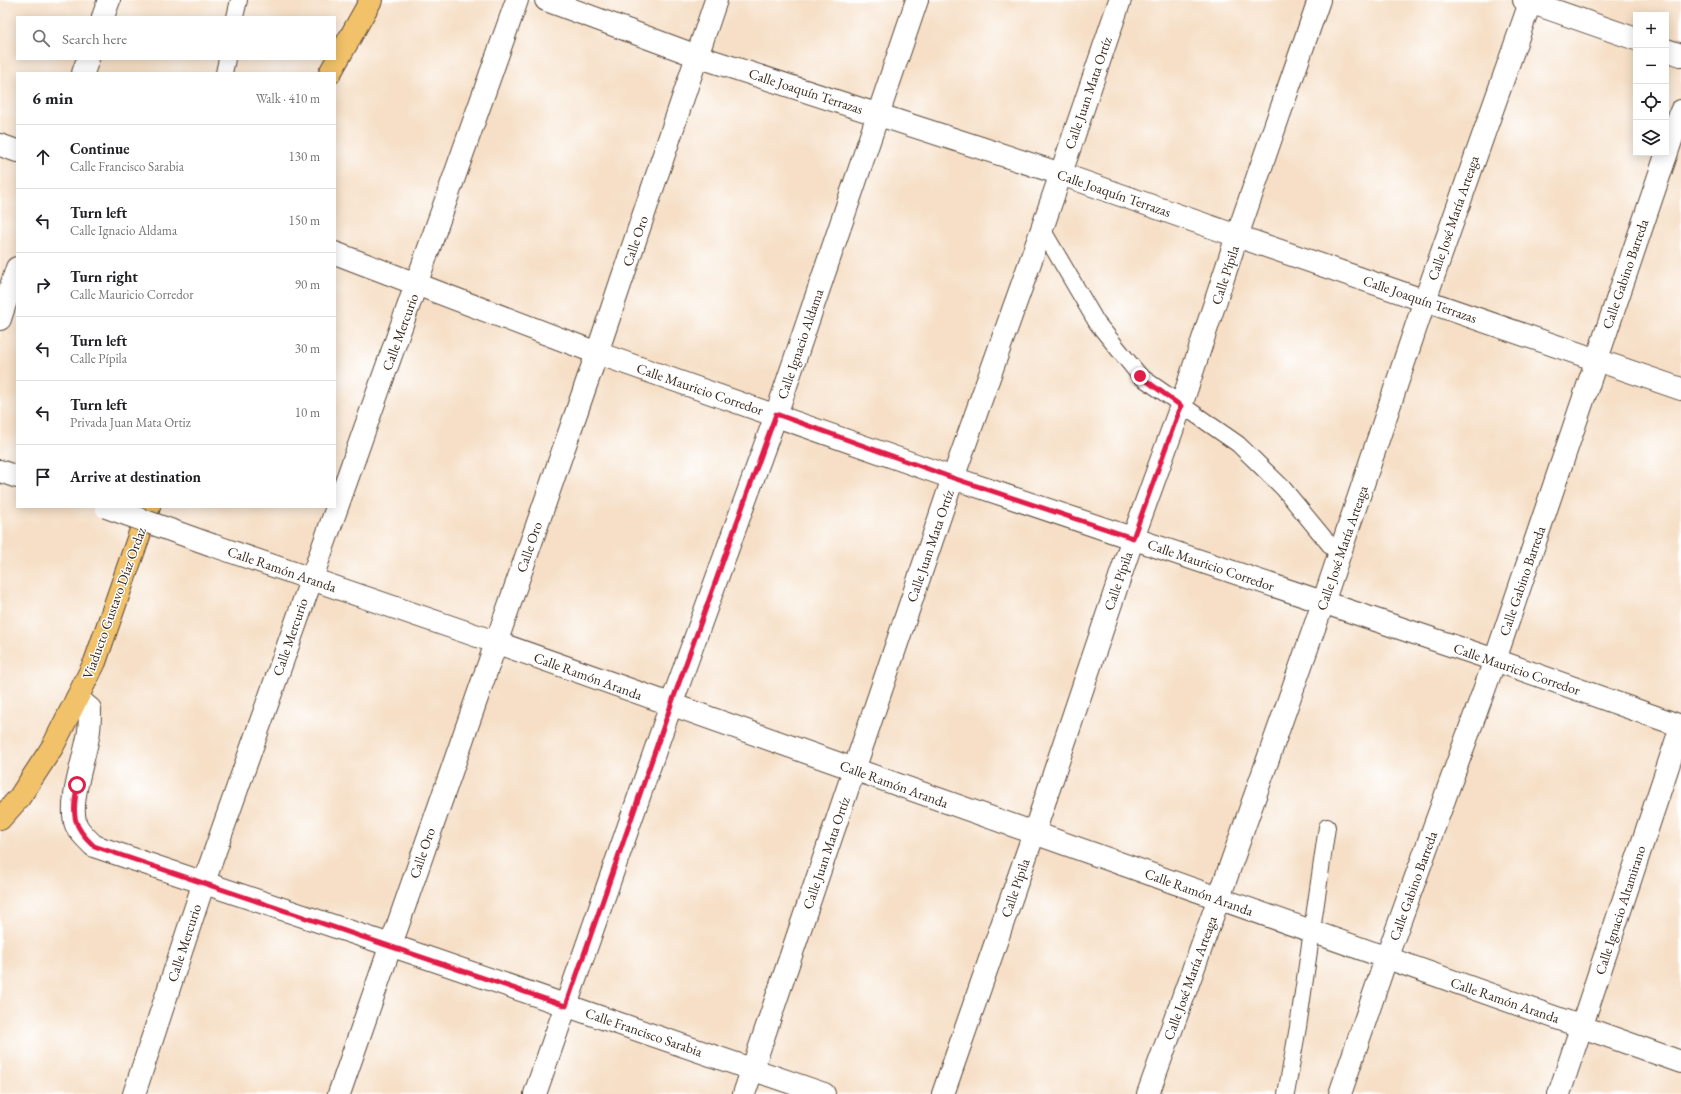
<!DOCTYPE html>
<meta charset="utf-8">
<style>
body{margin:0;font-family:"EB Garamond",serif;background:#f6f6f6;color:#202124}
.controls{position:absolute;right:12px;top:12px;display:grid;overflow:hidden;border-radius:0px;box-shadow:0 2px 10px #0003}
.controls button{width:36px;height:36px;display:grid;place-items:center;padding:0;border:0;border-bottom:1px solid #e0e0e0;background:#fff;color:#202124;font:20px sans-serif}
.stop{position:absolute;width:12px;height:12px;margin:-9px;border:3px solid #e11d48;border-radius:50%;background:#fff}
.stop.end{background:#e11d48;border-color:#fff;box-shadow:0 1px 4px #0008}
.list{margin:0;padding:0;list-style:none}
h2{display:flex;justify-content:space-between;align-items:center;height:52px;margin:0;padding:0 16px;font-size:17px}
h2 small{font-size:13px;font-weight:400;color:#757577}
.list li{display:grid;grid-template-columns:26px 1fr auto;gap:12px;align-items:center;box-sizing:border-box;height:64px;padding:0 16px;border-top:1px solid #e0e0e0}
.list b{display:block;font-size:15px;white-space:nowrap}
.list p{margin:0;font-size:13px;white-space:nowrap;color:#757577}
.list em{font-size:13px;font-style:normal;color:#757577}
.icon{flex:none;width:22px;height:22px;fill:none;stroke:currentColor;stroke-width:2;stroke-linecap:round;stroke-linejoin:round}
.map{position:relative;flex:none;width:1681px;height:1094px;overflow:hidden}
.search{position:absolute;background:#fff;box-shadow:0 2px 10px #0003;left:16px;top:16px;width:320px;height:44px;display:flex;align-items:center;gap:10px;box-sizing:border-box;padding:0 14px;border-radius:0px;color:#757577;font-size:15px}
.panel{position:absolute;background:#fff;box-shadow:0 2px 10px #0003;left:16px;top:72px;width:320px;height:436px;border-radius:0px}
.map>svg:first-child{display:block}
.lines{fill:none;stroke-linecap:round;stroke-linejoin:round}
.service-casing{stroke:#574537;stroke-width:18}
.minor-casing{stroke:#574537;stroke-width:24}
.tertiary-casing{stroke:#574537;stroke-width:24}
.primary-casing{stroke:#574537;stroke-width:24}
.service{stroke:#fff;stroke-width:16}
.minor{stroke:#fff;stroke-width:22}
.tertiary{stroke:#fff;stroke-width:22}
.primary{stroke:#f2c26a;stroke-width:22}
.minor-bridge-casing{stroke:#574537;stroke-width:24;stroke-linecap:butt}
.minor-bridge{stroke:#fff;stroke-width:22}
.route{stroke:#e11d48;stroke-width:5}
.labels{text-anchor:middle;stroke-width:3;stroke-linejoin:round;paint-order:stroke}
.street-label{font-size:14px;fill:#3b2a1e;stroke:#fff}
</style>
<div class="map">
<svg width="1681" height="1094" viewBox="0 0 1681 1094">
<rect width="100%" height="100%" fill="#fff"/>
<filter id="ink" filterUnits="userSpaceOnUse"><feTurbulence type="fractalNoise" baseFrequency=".025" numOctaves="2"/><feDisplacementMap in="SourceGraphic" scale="8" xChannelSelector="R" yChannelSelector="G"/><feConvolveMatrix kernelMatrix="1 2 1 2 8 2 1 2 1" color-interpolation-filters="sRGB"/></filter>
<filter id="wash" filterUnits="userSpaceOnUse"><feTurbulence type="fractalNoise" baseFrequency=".012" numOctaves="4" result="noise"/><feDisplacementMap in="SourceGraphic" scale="16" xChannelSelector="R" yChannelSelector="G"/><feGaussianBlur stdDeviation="0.9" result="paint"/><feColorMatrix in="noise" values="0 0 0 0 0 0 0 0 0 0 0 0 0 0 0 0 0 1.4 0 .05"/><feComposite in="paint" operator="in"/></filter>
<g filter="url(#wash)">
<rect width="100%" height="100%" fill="#f6dfc6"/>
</g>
<g filter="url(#ink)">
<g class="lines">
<defs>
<g id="service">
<path d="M235,17L239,0"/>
<path d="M224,73L227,59"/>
<path d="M1042,229L1097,323L1140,376L1238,444L1283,488L1339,556"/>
<path d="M1286,1094L1298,1027L1327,827"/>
</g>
<g id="minor">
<path d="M1524,0L1636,39"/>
<path d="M103,17L109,0"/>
<path d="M1666,50L1681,55"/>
<path d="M83,73L88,59"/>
<path d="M0,145L17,151"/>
<path d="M335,253L597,353L953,478L1495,660L1681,726"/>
<path d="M0,319L17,268"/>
<path d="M0,471L17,477"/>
<path d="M212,545L495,642L1681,1062"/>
<path d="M77,698L90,709C90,719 90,728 88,737C84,760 68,803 76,825C80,833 88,840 94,846L390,945L824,1094"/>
<path d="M134,1094L204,882L517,0"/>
<path d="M339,1094L597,353L716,0"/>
<path d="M535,1094L671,705L776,415L917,0"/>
<path d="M744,1094L953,478L1042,229L1120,0"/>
<path d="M943,1094L1034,833L1133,538L1181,406L1237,236L1319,0"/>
<path d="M1148,1094L1219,898L1323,603L1425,300L1531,0"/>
<path d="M1340,1094L1386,959L1495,660L1681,111"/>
</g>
<g id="tertiary">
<path d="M546,0L697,56L1061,174L1237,236L1681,389"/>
<path d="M1559,1094L1681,727"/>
</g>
<g id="primary">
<path d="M330,73L371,0"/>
<path d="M0,819L19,798L53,746L95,662L149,507"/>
</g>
</defs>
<use href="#service" class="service-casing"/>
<use href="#minor" class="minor-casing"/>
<use href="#tertiary" class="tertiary-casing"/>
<use href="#primary" class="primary-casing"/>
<use href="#service" class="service"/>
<use href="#minor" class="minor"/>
<use href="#tertiary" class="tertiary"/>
<use href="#primary" class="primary"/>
<defs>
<path id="minor-bridge" d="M106,507L212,545"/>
</defs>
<use href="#minor-bridge" class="minor-bridge-casing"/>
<use href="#minor-bridge" class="minor-bridge"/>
</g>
</g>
<g class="lines" filter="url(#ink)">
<path class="route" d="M77,785C73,815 71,825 94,846L566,1006L671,705L776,414L953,478L1133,538L1181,406L1140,376"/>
</g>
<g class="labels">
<g class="street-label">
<text transform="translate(806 91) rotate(18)" y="5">Calle Joaquín Terrazas</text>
<text transform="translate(1088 93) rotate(-71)" y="5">Calle Juan Mata Ortíz</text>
<text transform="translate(1114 193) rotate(19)" y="5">Calle Joaquín Terrazas</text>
<text transform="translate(1453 218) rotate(-71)" y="5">Calle José María Arteaga</text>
<text transform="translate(635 241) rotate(-71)" y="5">Calle Oro</text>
<text transform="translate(1625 274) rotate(-71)" y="5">Calle Gabino Barreda</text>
<text transform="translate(1225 275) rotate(-72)" y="5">Calle Pípila</text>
<text transform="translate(1420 299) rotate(19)" y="5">Calle Joaquín Terrazas</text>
<text transform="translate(400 332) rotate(-70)" y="5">Calle Mercurio</text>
<text transform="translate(800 344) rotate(-71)" y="5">Calle Ignacio Aldama</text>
<text transform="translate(700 389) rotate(19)" y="5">Calle Mauricio Corredor</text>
<text transform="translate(930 546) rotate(-71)" y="5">Calle Juan Mata Ortíz</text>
<text transform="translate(529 547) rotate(-71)" y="5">Calle Oro</text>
<text transform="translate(1342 548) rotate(-71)" y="5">Calle José María Arteaga</text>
<text transform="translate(1211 565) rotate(19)" y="5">Calle Mauricio Corredor</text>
<text transform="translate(282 569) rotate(19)" y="5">Calle Ramón Aranda</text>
<text transform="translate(1118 581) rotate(-71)" y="5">Calle Pípila</text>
<text transform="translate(1522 581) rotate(-71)" y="5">Calle Gabino Barreda</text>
<text transform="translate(114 603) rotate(-70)" y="5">Viaducto Gustavo Díaz Ordaz</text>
<text transform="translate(290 637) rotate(-71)" y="5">Calle Mercurio</text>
<text transform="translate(1517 669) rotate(19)" y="5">Calle Mauricio Corredor</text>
<text transform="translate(588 676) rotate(20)" y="5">Calle Ramón Aranda</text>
<text transform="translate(894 784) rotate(20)" y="5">Calle Ramón Aranda</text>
<text transform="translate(422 853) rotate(-71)" y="5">Calle Oro</text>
<text transform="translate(826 853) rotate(-71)" y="5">Calle Juan Mata Ortíz</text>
<text transform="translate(1413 886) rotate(-70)" y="5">Calle Gabino Barreda</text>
<text transform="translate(1015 888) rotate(-71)" y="5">Calle Pípila</text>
<text transform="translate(1199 892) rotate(20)" y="5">Calle Ramón Aranda</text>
<text transform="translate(1620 910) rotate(-72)" y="5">Calle Ignacio Altamirano</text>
<text transform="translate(184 943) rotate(-72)" y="5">Calle Mercurio</text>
<text transform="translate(1190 978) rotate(-70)" y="5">Calle José María Arteaga</text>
<text transform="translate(1505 1000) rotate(19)" y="5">Calle Ramón Aranda</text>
<text transform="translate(644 1032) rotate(19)" y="5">Calle Francisco Sarabia</text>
</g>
</g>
</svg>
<div class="controls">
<button>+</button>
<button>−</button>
<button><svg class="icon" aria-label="locate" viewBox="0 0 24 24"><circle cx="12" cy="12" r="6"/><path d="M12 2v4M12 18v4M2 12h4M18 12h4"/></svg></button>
<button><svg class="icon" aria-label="layers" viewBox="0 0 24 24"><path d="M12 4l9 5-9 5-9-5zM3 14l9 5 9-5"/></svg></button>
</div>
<div class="stop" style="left:77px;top:785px"></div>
<div class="stop end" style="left:1140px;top:376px"></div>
<div class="search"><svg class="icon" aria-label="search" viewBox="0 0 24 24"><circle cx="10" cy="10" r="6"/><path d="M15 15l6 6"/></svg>Search here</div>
<section class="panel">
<h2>6 min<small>Walk · 410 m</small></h2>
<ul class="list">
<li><svg class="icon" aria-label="ahead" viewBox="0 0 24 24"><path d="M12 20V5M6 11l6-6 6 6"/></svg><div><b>Continue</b><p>Calle Francisco Sarabia</p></div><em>130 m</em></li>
<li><svg class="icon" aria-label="left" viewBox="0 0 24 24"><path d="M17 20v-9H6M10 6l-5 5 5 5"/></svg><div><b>Turn left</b><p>Calle Ignacio Aldama</p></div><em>150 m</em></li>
<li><svg class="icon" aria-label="right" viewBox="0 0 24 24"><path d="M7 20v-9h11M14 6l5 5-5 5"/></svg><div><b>Turn right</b><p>Calle Mauricio Corredor</p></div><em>90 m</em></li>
<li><svg class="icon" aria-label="left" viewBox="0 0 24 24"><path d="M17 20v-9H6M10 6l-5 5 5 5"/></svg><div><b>Turn left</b><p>Calle Pípila</p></div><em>30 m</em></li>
<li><svg class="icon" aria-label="left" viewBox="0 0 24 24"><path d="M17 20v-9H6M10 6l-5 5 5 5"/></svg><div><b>Turn left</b><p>Privada Juan Mata Ortiz</p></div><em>10 m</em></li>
<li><svg class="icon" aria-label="arrive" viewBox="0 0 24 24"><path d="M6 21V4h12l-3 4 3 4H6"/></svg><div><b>Arrive at destination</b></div></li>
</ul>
</section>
</div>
